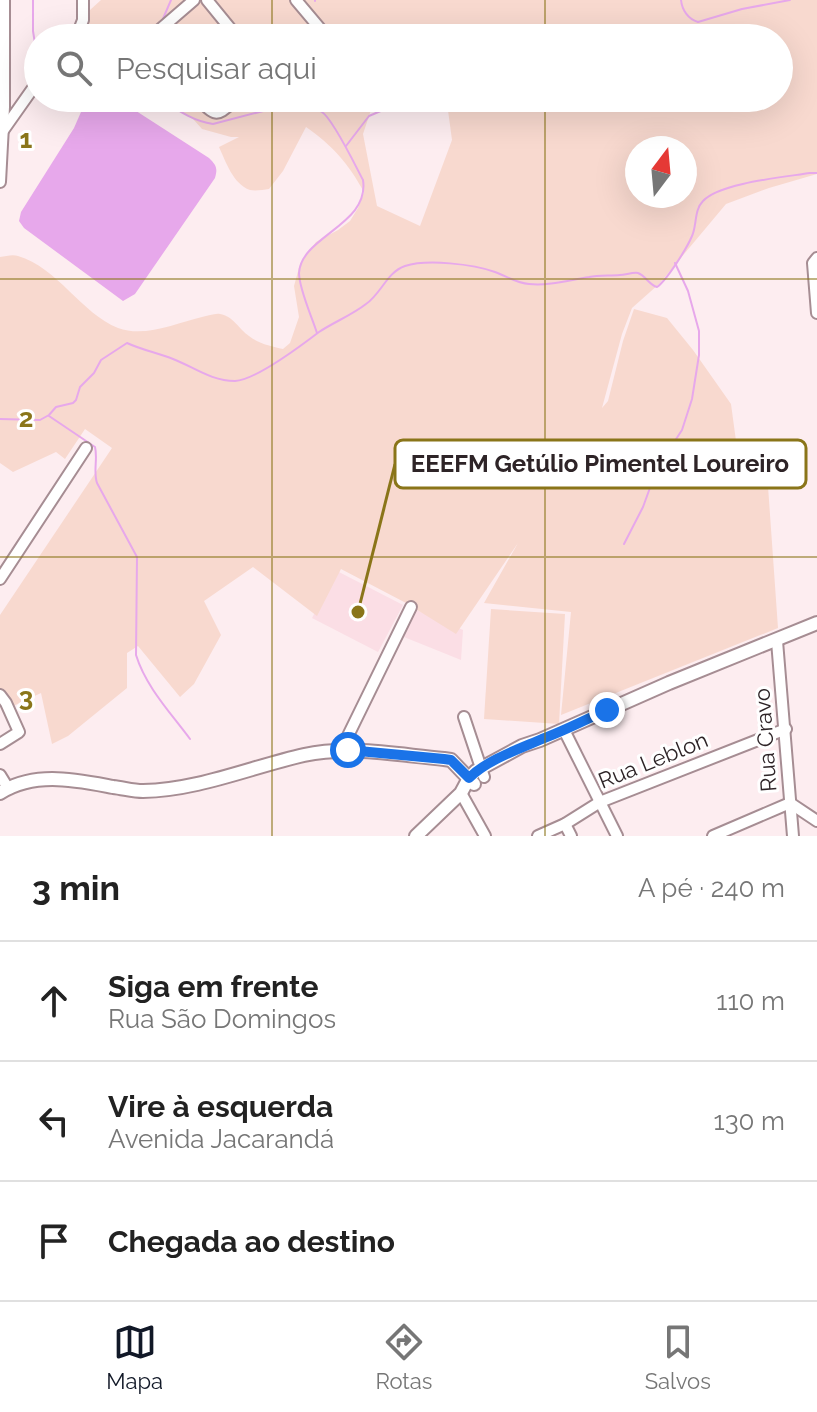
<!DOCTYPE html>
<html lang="pt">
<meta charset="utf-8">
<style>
body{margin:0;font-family:Raleway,sans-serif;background:#f2f2f2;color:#222}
.compass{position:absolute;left:625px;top:136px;width:72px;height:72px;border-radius:50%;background:#fff;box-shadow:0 8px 32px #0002;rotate:16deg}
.stop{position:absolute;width:24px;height:24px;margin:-18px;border:6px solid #1a73e8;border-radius:50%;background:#fff}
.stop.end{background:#1a73e8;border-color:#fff;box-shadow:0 2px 8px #0008}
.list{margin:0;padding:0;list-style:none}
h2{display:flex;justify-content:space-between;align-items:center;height:104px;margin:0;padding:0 32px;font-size:34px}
h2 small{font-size:26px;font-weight:400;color:#767676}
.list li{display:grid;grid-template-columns:52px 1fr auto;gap:24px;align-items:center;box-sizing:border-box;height:120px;padding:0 32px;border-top:2px solid #e0e0e0}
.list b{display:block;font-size:30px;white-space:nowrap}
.list p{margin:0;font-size:26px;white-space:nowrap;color:#767676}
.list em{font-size:26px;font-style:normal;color:#767676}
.icon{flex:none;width:44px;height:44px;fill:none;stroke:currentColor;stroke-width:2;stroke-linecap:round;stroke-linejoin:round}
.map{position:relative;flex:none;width:817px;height:836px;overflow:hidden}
.search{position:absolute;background:#fff;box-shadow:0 8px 32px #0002;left:24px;right:24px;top:24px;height:88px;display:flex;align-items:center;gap:20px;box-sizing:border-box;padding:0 28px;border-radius:44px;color:#767676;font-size:30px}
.sheet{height:464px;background:#fff}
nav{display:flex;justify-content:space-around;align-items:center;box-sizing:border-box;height:112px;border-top:2px solid #e0e0e0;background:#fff;font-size:22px;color:#767676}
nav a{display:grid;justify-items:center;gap:4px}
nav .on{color:#111827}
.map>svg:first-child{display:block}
.built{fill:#fbdee5}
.green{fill:#f8d9cf;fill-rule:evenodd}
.water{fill:#e7a8eb}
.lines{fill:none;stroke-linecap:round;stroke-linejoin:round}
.stream{stroke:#e7a8eb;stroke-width:2}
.minor-casing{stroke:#a68d93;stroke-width:14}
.major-casing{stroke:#a68d93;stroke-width:16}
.minor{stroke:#fff;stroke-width:10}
.major{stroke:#fff;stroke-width:12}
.route{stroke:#1a73e8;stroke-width:10}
.grid{fill:none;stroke:#8a7519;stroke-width:2;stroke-opacity:0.55}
.labels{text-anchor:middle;stroke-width:6;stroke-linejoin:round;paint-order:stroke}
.street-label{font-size:22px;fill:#2e2427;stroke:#fff}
.grid-label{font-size:26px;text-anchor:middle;font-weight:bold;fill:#8a7519;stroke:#fff;stroke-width:6;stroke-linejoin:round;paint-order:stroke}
.leader{fill:none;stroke:#8a7519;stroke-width:3}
.callout-dot{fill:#8a7519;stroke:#fff;stroke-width:3}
.callout{fill:#fff;stroke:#8a7519;stroke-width:3}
.callout-label{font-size:24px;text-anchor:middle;font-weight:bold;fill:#2e2427}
</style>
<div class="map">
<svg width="817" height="836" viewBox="0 0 817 836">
<rect width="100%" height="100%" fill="#fdedf0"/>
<g class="built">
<path d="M337,571L403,605L378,652L312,618Z"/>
<path d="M414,609L463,630L461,660L404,637Z"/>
</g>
<g class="green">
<path d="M101,0H817V174L769,188L726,204L659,284L632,308L622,334L602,408L608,401L623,341L634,309L667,318L693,350L731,404L741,478L767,472L778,628L561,715L571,612L484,603L518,543L456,634L406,603L341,569L317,616L253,567L204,601L221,635L194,684L180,697L138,646L127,653V688L68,736L52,744L41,693L9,708L0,694V615L112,448L85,429L65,459L56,452L13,472L0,463V257C6,256 13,254 18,256C57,267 82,314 118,328C145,338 176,323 202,317C208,316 215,313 220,314C233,316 239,329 249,336C259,344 271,346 283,349L290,343L299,317L294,286L300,264L316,242L338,230L350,221L358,208L364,192C348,163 333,146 306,127L283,171L269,189C263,190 255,191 250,190C233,184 226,162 219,147L239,137H231L202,129L193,119L156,98H375L363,134L377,206L420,226L452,140L447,103L436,98H779V38H84L90,10ZM637,148H685V196H637Z"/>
<path d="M491,609L565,614L559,724L484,719Z"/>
</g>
<path class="water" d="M69,98H116L209,158C216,165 218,168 215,178L135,294L123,301L24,228L19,221L21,212L74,128L81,112Z"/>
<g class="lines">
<g class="stream">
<path d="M33,0V31L38,63"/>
<path d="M681,0C682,10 688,19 698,22L742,9L790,0"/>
<path d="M315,1V0"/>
<path d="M162,21L171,0"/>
<path d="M159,98C176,109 192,121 213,124L290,104C301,104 312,105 322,112C333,119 355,165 363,180C370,225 301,236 299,273C299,289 312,317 317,333"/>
<path d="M346,146L369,116L411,98"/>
<path d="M49,416L95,447C98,459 93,471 97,483L137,557L136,655C146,687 170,712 190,739"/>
<path d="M0,419L40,420L49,415L56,407L73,403L76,400L80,387L94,373L101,360L127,343C142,350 158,353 173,359C194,367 211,381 235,381C256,380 302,345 319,332C334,322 352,315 366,304C381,294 387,272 405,266C427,259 473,264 495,272C506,276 516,283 529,284C550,286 569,280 589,277C599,275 610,276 620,275C625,275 633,272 638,273C646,276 649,285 657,287C667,280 687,248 692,236C697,225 694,210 703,201C719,183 785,177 810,173H817"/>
<path d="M624,544L643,507L651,485L665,456L682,430L692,399L699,355V331L688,291L675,263"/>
</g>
<defs>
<g id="minor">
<path d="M207,0L238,38"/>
<path d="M296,0L328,38"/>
<path d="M76,38L83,20V0"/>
<path d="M150,38L194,0"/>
<path d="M198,98C218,120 217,115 238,98"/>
<path d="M2,132L38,81"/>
<path d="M0,182L4,107V0"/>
<path d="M817,258L813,263L817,313"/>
<path d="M0,579L86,448"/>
<path d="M777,641L793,836"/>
<path d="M0,695L6,703L19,732L0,744"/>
<path d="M464,717L484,777"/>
<path d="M564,730L617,836"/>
<path d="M341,750L411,607"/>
<path d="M0,775L8,788"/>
<path d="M461,793L485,836"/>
<path d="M565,824L571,836"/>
<path d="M538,836L565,824L600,802L786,729"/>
<path d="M713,836L790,803L817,821"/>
</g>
<g id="major">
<path d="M0,793C35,771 75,780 113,787C123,788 133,791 143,791C198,790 251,767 304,755C350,745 398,755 444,759L451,760L474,784"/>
<path d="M416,836L461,793L469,778L476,771L522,746L540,740L669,683L817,623"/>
</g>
</defs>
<use href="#minor" class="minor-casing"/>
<use href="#major" class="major-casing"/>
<use href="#minor" class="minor"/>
<use href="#major" class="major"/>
</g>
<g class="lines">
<path class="route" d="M348,750L444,759L451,760L469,778C487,760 519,749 542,739C564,731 585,720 607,710"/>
</g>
<path class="grid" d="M272,0V38M545,0V38M272,98V836M545,98V836M0,279H817M0,557H817"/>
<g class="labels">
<g class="street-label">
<text transform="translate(765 740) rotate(-94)" y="8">Rua Cravo</text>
<text transform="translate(653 760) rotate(-22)" y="8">Rua Leblon</text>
</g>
</g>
<g class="grid-label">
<text x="26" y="148">1</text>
<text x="26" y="427">2</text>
<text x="26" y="706">3</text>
</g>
<path class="leader" d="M358 612L395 464"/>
<circle class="callout-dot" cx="358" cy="612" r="8"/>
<rect class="callout" x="395" y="440" width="411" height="48" rx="8"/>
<g class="callout-label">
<text x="600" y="472">EEEFM Getúlio Pimentel Loureiro</text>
</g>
</svg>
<svg class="compass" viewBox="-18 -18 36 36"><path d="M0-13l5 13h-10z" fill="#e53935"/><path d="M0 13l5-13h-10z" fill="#767676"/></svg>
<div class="stop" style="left:348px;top:750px"></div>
<div class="stop end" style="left:607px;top:710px"></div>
<div class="search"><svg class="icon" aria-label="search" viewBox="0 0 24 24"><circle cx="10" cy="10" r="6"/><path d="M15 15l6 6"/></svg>Pesquisar aqui</div>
</div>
<section class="sheet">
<h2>3 min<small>A pé · 240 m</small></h2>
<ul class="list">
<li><svg class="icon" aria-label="ahead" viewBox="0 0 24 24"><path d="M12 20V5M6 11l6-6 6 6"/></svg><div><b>Siga em frente</b><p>Rua São Domingos</p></div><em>110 m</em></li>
<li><svg class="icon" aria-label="left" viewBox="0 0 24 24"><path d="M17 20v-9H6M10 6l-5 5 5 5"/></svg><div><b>Vire à esquerda</b><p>Avenida Jacarandá</p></div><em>130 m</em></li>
<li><svg class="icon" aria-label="arrive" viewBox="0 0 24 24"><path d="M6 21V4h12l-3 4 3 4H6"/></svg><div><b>Chegada ao destino</b></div></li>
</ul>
</section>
<nav>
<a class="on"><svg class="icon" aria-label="map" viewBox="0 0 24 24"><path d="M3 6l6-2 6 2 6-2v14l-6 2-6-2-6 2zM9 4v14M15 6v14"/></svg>Mapa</a>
<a><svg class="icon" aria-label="directions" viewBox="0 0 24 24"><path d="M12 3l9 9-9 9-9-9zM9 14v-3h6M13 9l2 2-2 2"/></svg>Rotas</a>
<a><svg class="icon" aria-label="saved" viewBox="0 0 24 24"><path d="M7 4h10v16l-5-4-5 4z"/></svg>Salvos</a>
</nav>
